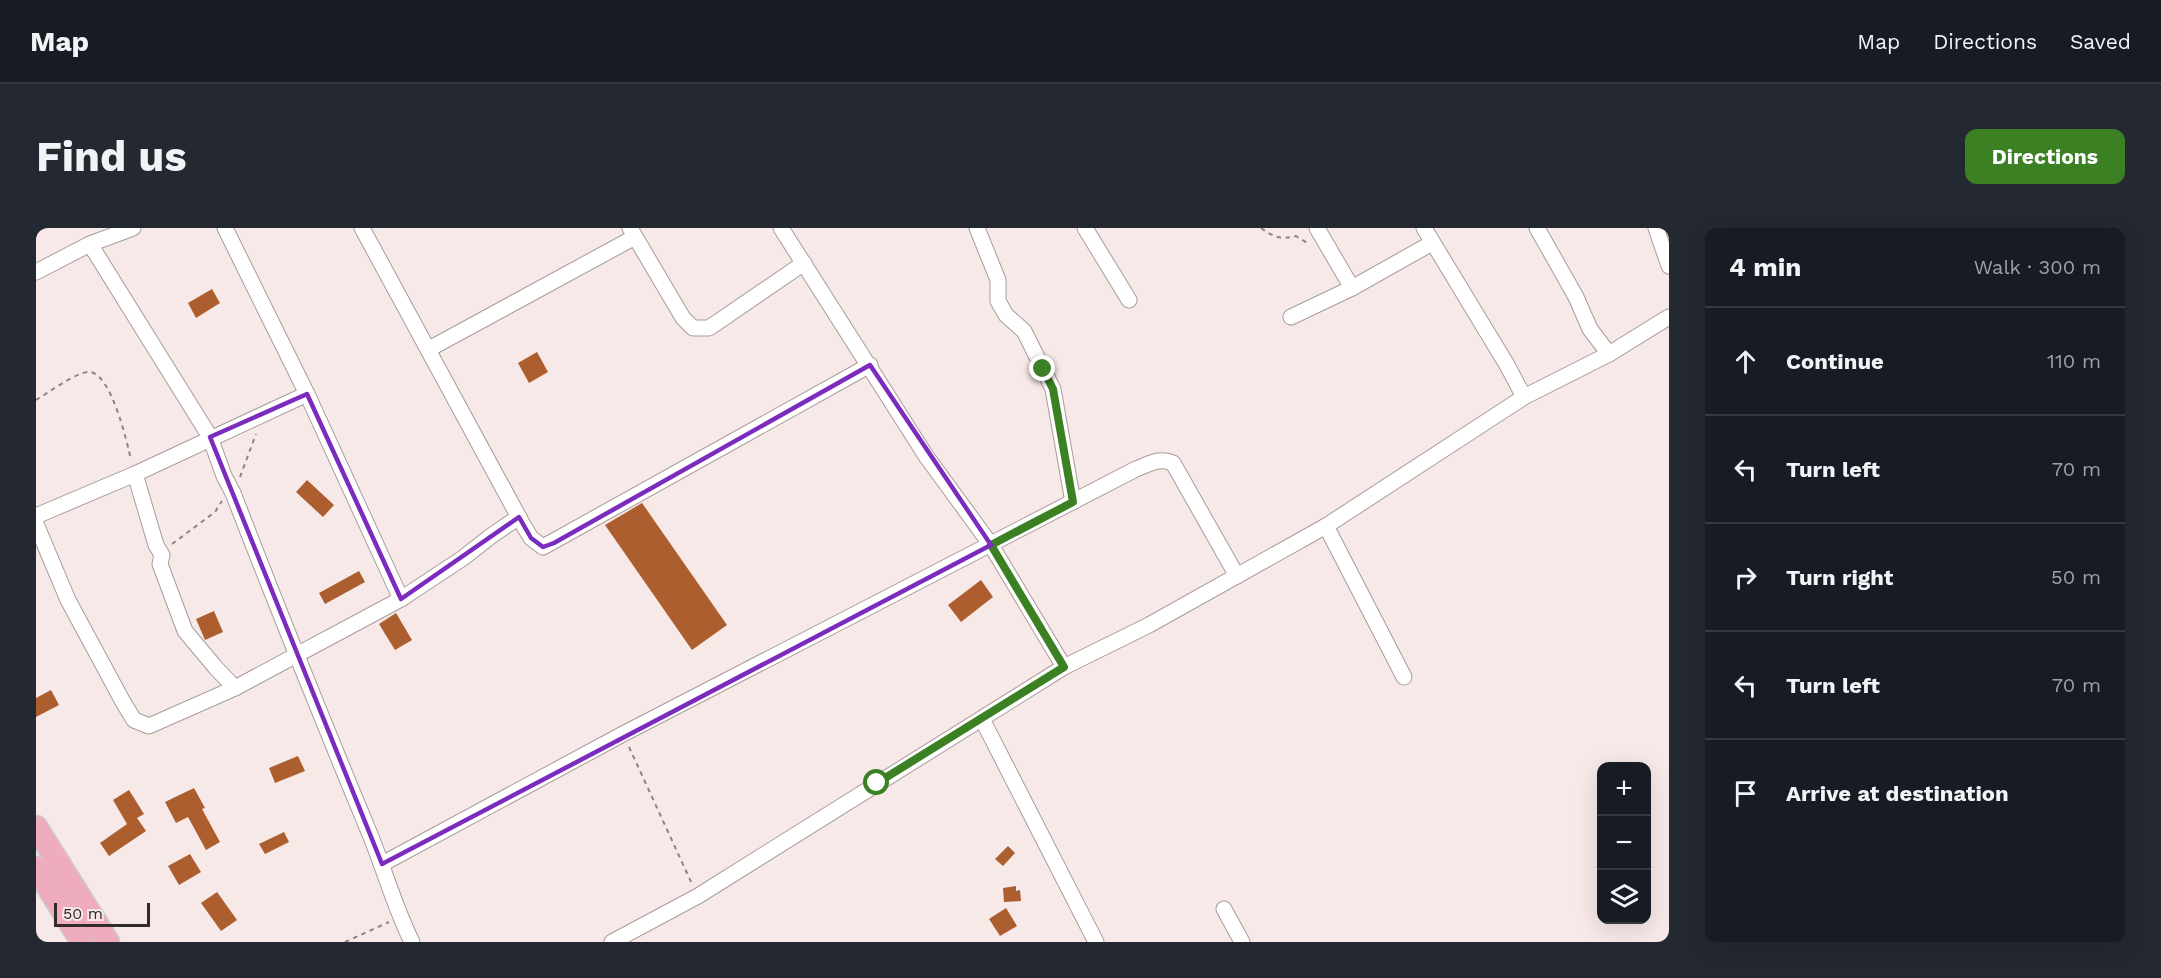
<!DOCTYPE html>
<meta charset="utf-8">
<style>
body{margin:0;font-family:"Work Sans",sans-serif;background:#242831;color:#f1f3f6}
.controls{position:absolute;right:18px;bottom:18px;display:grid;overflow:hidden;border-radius:12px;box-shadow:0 6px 24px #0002}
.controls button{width:54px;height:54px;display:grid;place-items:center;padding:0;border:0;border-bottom:2px solid #363941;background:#171b24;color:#f1f3f6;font:30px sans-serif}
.scale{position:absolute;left:18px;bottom:15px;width:96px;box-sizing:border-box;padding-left:6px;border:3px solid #312c2b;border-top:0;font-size:16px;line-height:21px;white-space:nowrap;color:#312c2b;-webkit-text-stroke:4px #f7e9e7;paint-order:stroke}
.stop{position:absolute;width:18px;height:18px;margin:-14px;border:4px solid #3b8023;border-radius:50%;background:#fff}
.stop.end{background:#3b8023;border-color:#fff;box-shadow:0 2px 6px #0008}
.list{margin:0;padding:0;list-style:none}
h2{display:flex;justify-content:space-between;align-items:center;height:78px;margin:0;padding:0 24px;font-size:26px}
h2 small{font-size:20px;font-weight:400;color:#9ea1a6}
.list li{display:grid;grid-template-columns:39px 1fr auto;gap:18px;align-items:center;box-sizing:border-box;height:108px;padding:0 24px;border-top:2px solid #363941}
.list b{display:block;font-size:22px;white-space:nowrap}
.list em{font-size:20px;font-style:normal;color:#9ea1a6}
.icon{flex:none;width:33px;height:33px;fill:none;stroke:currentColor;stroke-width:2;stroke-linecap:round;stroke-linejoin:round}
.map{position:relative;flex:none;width:1633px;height:714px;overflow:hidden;border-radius:12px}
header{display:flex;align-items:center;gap:36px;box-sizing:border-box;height:84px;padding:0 30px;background:#171b24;border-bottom:2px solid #363941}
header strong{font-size:28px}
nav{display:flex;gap:33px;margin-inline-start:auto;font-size:21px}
.intro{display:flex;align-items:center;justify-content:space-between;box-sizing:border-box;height:144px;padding:0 36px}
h1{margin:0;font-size:42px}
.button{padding:15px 27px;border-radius:12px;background:#3b8023;color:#fff;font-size:21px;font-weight:700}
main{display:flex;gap:36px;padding:0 36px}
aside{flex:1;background:#171b24;border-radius:12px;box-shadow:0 6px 24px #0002}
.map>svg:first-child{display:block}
.building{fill:#ac5e2f}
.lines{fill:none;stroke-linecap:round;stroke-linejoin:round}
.street-casing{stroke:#a99b99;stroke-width:17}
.primary-casing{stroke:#cecccc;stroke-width:25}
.path{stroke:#8d8483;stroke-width:2;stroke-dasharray:4.5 4.5;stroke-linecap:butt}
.street{stroke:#fff;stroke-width:15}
.primary{stroke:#eeacbc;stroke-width:22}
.route{stroke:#3b8023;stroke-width:8}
.marked{fill:none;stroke:#7b2cbf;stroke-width:4.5;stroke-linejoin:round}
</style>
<header>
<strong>Map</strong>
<nav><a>Map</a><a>Directions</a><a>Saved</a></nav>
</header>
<div class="intro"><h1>Find us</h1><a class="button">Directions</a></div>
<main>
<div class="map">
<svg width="1633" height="714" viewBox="0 0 1633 714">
<rect width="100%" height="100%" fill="#f7e9e7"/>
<g class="building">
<path d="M176,61L184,75L160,90L152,75Z"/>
<path d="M501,124L512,144L493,155L482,135Z"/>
<path d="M271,252L298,277L287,289L260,264Z"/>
<path d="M606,275L691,397L656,422L569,297Z"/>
<path d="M323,343L329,354L289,376L283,365Z"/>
<path d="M945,352L957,369L925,394L912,377Z"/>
<path d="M178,383L187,404L169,412L160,391Z"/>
<path d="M360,385L376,412L359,422L343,396Z"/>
<path d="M15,462L23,477L0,489V470Z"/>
<path d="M262,528L269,543L239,555L233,540Z"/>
<path d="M158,560L169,580L166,581L184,614L170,622L152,589L140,595L129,574Z"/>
<path d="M93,562L108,586L101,590L110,603L73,628L64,615L91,596L77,572Z"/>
<path d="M248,604L253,614L229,626L223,616Z"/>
<path d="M972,618L979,625L967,638L959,631Z"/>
<path d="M154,626L165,644L143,657L132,638Z"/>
<path d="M980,658V663L984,662L985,673L968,674L967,660Z"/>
<path d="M181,664L201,692L185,703L165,675Z"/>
<path d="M970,680L981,698L964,708L953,691Z"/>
</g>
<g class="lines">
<defs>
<g id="street">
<path d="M189,0L271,166L365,371"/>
<path d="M326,0L486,295L495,310L507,319L834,137"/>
<path d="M594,0L647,90L657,100H673L768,35"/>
<path d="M745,0L890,228L955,317L1028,439"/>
<path d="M941,0L962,52V73L970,87L988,103L1017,161L1037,274"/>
<path d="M1049,0L1093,72"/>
<path d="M1281,0L1316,60"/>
<path d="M1388,0L1471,137L1488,169"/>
<path d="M1501,0L1540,69L1554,101L1573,126"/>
<path d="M1620,0L1633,38"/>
<path d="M54,16L174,209L188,248L197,265C241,379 286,491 333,604C348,640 358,678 376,714"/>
<path d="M0,44L54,16L97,0"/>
<path d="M1255,89L1316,60L1396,15"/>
<path d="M393,121L599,9"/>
<path d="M99,246L120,317L126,327L124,336L149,403L180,440L199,460"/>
<path d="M0,288L99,246L271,166"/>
<path d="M0,296L32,372L87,474L98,492L113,498L199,460L365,371L427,330L455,308L483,289"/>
<path d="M1290,298L1368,449"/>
<path d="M946,491L1060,714"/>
<path d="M346,636L587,506L1100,241C1113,236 1124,229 1137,235L1201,348"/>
<path d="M1188,681L1206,714"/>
<path d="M576,714L662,668L1028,439L1113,397L1290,298L1488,169L1573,126L1633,89"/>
</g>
<g id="primary">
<path d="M0,599L72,714"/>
<path d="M0,640L46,714"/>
</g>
</defs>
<use href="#street" class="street-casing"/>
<use href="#primary" class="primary-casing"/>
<g class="path">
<path d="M1225,0C1237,9 1245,12 1260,8L1273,16"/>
<path d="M0,172C12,165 40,144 53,144C75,144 91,214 95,232"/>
<path d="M204,249L220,206"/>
<path d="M136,316L179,284L186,273"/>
<path d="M593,519L656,656"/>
<path d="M309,714L353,694"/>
</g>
<use href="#street" class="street"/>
<use href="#primary" class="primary"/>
</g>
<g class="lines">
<path class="route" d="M841,555L1028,439L955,317L1037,274L1017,161L1007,141"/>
</g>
<path class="marked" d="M834,137L955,317L346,636L174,209L271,166L365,371L483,289L495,310L507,319L518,315Z"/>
</svg>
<div class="controls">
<button>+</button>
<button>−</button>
<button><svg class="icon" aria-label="layers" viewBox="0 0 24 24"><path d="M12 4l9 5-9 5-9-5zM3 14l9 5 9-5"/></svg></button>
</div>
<div class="scale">50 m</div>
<div class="stop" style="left:841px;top:555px"></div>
<div class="stop end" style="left:1007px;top:141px"></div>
</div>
<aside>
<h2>4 min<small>Walk · 300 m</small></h2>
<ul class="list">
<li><svg class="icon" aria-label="ahead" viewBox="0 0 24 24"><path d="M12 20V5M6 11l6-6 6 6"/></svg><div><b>Continue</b></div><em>110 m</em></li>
<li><svg class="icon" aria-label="left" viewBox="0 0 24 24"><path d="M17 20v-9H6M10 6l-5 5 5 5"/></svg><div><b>Turn left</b></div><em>70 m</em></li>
<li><svg class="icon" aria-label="right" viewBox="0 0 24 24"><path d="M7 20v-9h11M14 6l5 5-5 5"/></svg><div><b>Turn right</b></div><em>50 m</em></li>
<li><svg class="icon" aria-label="left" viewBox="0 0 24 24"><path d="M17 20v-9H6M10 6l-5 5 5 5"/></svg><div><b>Turn left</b></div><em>70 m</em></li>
<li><svg class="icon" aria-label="arrive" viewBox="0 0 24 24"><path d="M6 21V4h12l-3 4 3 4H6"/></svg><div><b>Arrive at destination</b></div></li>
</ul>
</aside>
</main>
